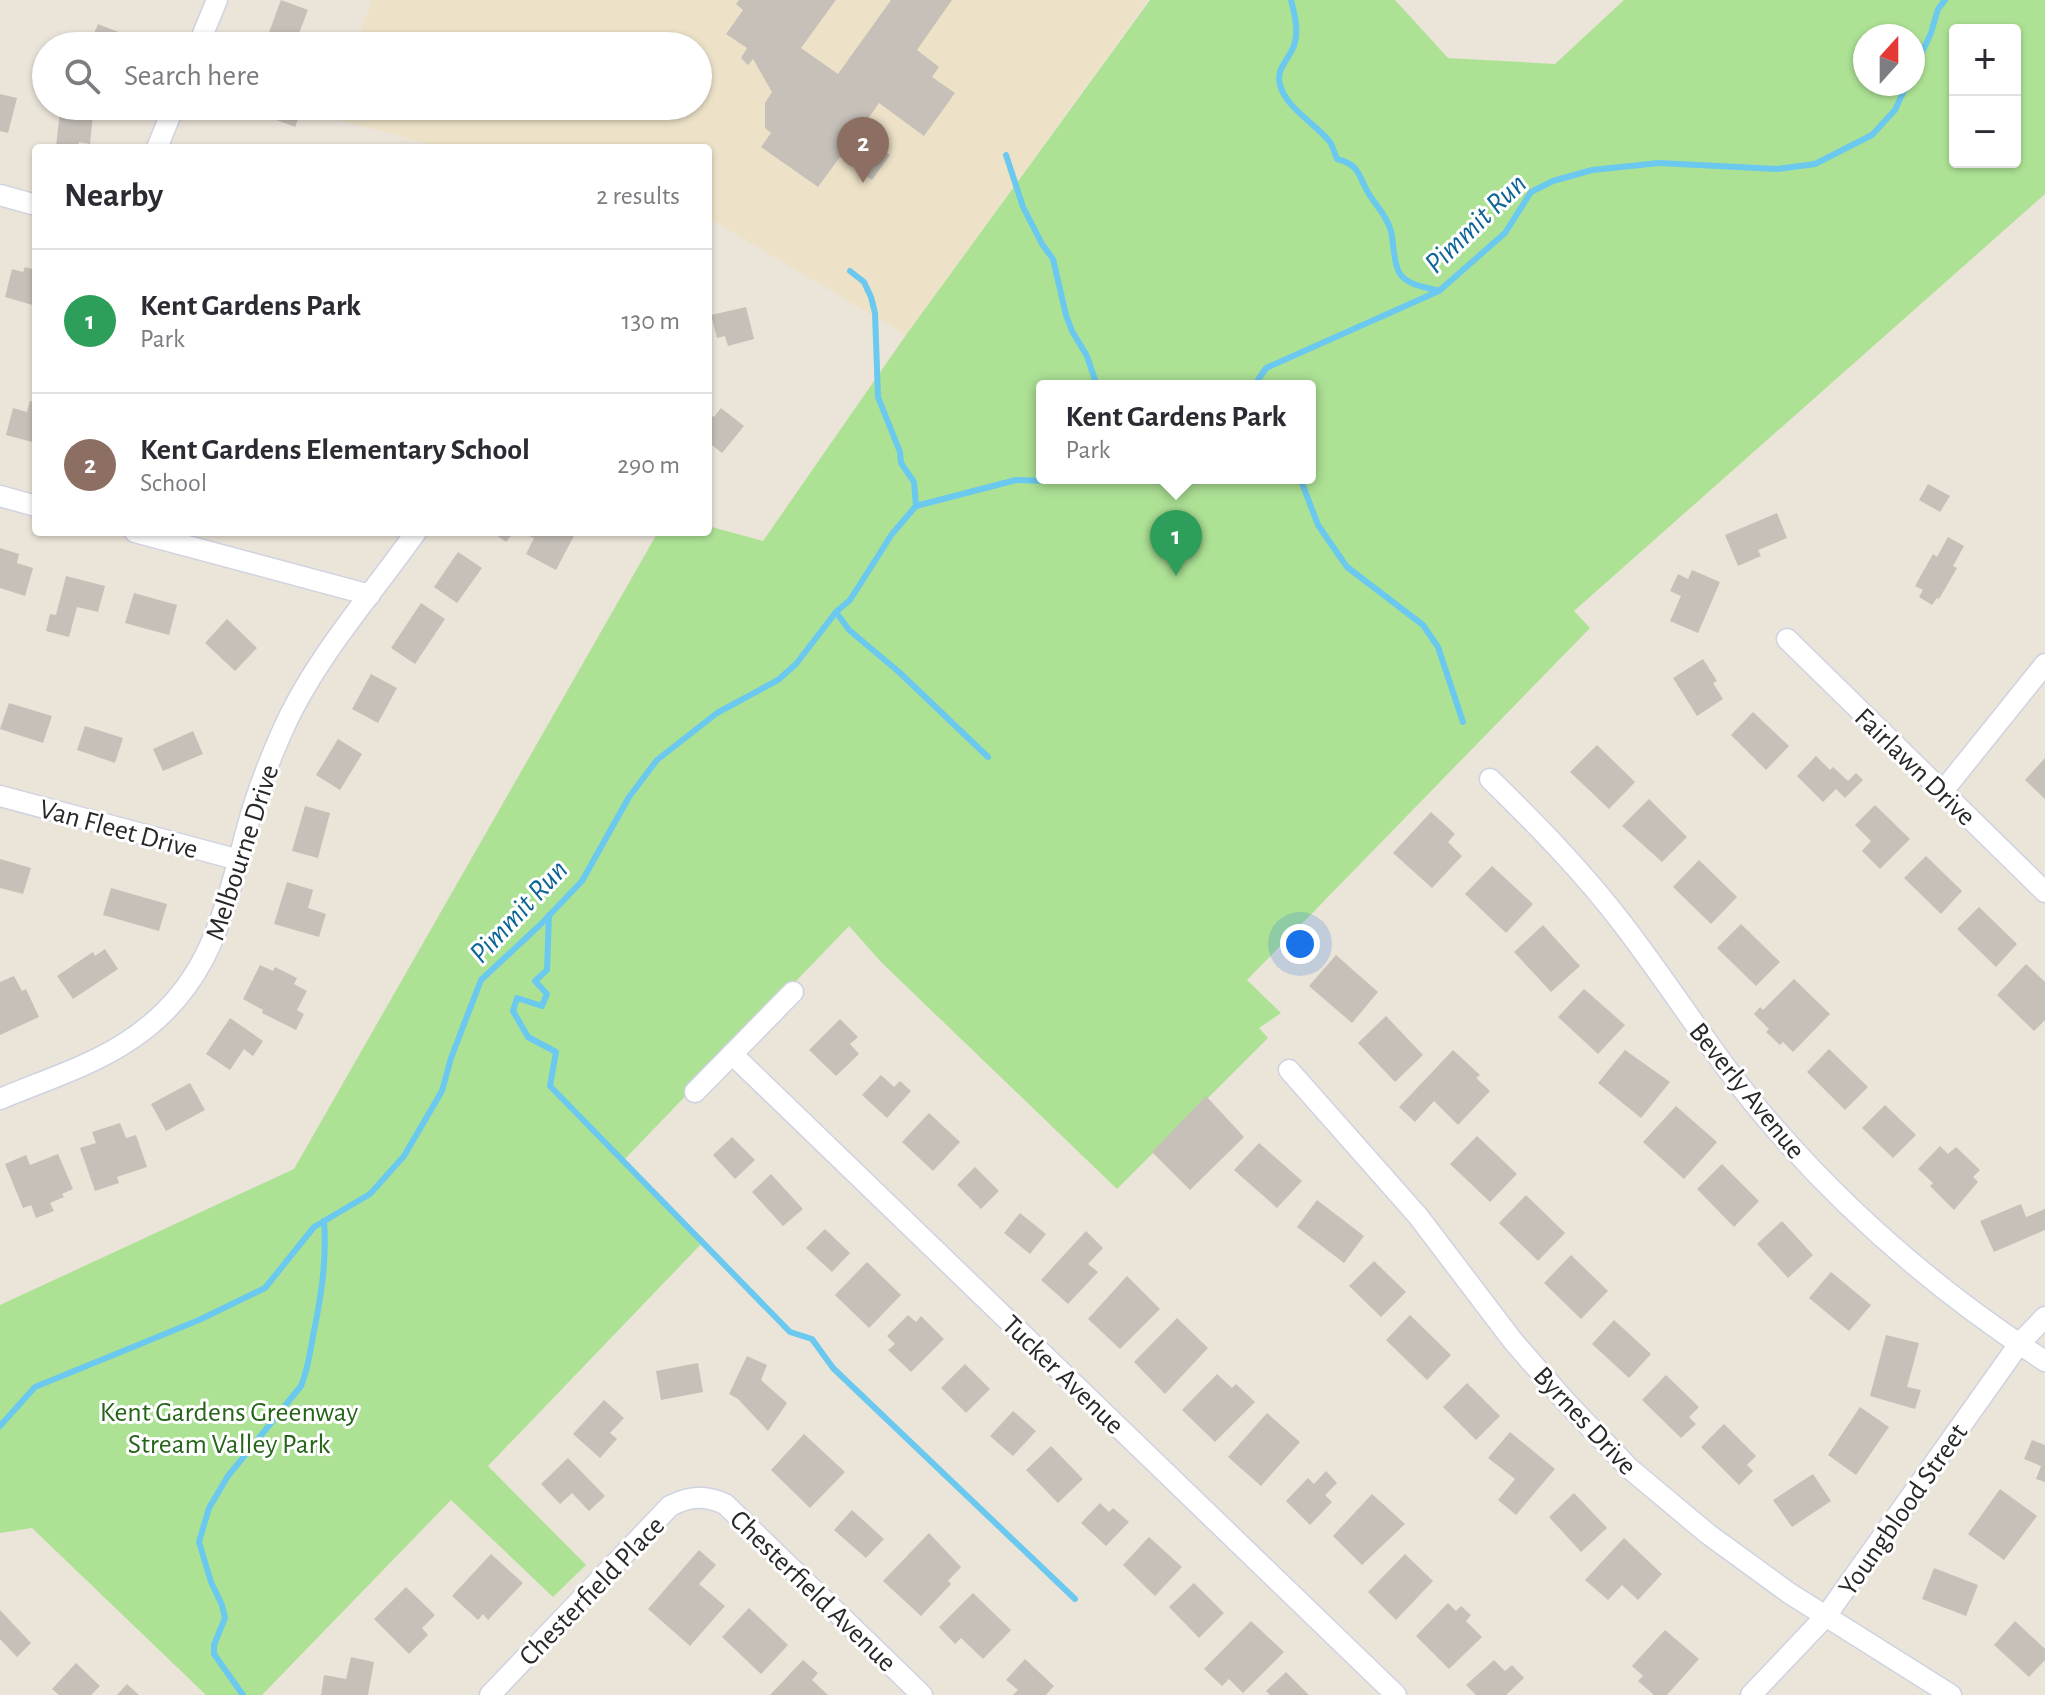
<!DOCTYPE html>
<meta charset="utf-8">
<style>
body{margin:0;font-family:"Alegreya Sans",sans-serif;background:#f2f2f3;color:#2b2b33}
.controls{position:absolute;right:24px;top:24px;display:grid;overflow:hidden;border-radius:8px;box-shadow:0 2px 6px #0004}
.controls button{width:72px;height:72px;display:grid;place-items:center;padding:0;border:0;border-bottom:2px solid #e1e1e2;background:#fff;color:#2b2b33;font:40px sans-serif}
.compass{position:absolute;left:1853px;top:24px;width:72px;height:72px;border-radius:50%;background:#fff;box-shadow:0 2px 6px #0004;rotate:21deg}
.you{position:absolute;left:1300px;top:944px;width:28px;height:28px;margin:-20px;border:6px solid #fff;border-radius:50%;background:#1a73e8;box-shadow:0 0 0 12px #1a73e833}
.badge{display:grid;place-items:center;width:52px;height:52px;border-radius:50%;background:#3756fa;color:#fff;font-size:26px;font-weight:700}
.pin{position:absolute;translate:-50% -66px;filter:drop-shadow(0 2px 4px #0008)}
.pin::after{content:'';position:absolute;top:42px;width:28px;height:24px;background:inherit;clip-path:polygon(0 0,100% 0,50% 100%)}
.popup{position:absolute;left:1036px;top:380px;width:280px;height:104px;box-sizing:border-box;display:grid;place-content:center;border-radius:8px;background:#fff;filter:drop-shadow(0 2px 6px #0005);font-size:26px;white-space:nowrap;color:#7c7c81}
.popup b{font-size:30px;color:#2b2b33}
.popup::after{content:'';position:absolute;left:50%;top:100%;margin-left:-16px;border:16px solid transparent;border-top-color:#fff}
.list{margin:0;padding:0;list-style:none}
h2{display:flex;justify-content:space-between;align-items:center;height:104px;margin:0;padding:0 32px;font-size:34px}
h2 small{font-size:26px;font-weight:400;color:#7c7c81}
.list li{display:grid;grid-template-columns:52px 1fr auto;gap:24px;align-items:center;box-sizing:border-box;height:144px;padding:0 32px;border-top:2px solid #e1e1e2}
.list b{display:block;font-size:30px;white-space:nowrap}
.list p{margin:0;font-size:26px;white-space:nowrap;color:#7c7c81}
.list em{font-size:26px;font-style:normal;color:#7c7c81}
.icon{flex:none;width:44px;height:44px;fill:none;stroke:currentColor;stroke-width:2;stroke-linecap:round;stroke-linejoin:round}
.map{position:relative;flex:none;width:2045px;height:1695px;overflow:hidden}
.search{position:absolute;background:#fff;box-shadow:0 2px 6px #0004;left:32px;top:32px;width:680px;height:88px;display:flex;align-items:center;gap:20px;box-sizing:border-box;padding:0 28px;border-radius:44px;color:#7c7c81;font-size:30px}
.panel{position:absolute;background:#fff;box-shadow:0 2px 6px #0004;left:32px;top:144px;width:680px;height:392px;border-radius:8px}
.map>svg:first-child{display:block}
.education{fill:#ede2c8}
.green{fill:#ade295;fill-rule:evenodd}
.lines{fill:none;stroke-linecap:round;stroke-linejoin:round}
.stream{stroke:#6bc8ee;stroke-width:6}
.building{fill:#c6c0b9}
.minor-casing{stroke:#cfd2e1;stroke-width:23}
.minor{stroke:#fff;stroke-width:20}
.labels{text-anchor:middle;stroke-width:6;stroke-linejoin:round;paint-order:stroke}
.street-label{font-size:28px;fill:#282828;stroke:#fff}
.park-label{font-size:28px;fill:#266419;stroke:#fff}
.water-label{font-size:30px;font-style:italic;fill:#0d6497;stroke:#fff}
</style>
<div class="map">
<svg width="2045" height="1695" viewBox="0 0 2045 1695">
<rect width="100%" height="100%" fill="#ebe4d9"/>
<path class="education" d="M372,0H1148L906,335L708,218V148H445L320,115L326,106H698V46H354Z"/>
<path class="green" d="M1150,0H1395L1448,58L1555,64L1624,0H2045V194L1574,611L1590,628L1247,980L1281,1013L1259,1028L1268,1038L1117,1189L882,963L849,926L622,1162L705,1240L488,1466L586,1565L553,1597L451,1500L262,1695H206L32,1528L0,1533V1305L294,1169L658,532H708V526L763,541L906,335ZM1955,30H2015V162H1955ZM1865,36H1913V84H1865ZM1042,386H1310V478H1042Z"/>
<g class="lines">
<g class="stream">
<path d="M1291,0C1295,15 1300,35 1292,50C1286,62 1276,70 1280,85C1286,108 1316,124 1330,142C1333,147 1335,154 1337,159C1361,165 1358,177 1369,194C1377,207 1387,216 1391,231C1394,244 1393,263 1400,274C1409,286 1426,287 1439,291"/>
<path d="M1913,72L1931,33L1938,9L1945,0"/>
<path d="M1006,155L1023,207L1042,244L1053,259L1066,315L1072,331L1087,356L1097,386"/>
<path d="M850,271L864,282L871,297L875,313L878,397L900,452L901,463L914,482L916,506"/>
<path d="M1254,386L1266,368L1439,291L1505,233L1531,192L1553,181L1592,170L1659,163L1777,169L1815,164L1872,135L1895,110L1907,84"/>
<path d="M1300,478L1318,525L1347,567L1423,625L1438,647L1463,722"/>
<path d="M836,612L849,630L899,672L988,757"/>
<path d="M549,915L547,970L535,981L547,994L542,1006L517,998L513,1011L528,1037L556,1052L550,1086L790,1332L812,1339L833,1368L1075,1599"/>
<path d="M0,1426L35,1387L199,1320L265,1288L314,1227L370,1194L404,1156L442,1091L451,1058L481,980L542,923L582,881L629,797L657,760L717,713L778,680L796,664L836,612L850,600L892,534L916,506L1016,480L1048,481L1055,478"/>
<path d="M243,1695L214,1654V1645L225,1618L222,1605L211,1582L199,1542L209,1508L228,1476L301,1386C308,1369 310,1353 313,1336C321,1297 327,1261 324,1221"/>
</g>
</g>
<g class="building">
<path d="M281,0L308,10L294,46L265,43Z"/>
<path d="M739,0H836L801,48L838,74L891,0H952L917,50L939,67L932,77L955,93L924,136L879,103L858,133L890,155L872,180L840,157L818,187L761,147L771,133L765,128V103L772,92L753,59L748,65L741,58L747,48L726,34L743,10L736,4Z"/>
<path d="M98,24L126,35L122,44L128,46H89Z"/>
<path d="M0,94L17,98L8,133L0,131Z"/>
<path d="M240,106H303L295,127Z"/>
<path d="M60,111L93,115L90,144L79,142L78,148L56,147Z"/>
<path d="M25,267L36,270V306L5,297L12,269L23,272Z"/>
<path d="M746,307L754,339L728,346L725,336L717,338L711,315Z"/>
<path d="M30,401L36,402V443L6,435L13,408L27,412Z"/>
<path d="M721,408L744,426L722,453L708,442V413L714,417Z"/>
<path d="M1928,484L1950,496L1940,512L1919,500Z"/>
<path d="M1777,513L1787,538L1758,550L1761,556L1738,566L1725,535Z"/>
<path d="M492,532H514L506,542Z"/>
<path d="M518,532H576L556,570L526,554L534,538Z"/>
<path d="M1948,537L1964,546L1953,566L1957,568L1939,599L1937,598L1932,605L1919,597L1923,590L1915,586L1933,554L1937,557Z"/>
<path d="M0,548L19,554L17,563L33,568L25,596L0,588Z"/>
<path d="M458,552L482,568L457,603L434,587Z"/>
<path d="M1692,570L1720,582L1698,633L1670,621L1681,596L1670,591L1678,574L1688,579Z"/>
<path d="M66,576L105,586L98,612L77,607L69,637L46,631L50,614L56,615Z"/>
<path d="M134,593L177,605L169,635L125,623Z"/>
<path d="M421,603L445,619L415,664L391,648Z"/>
<path d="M227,619L257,648L235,671L205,643Z"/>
<path d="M1703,659L1717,681L1713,683L1723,699L1697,716L1673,678Z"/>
<path d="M371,674L397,688L378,723L352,709Z"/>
<path d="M9,703L52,716L43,743L0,729Z"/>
<path d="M1753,712L1789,746L1766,770L1731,735Z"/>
<path d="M85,726L123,738L115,763L77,750Z"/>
<path d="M193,731L203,754L163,771L153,749Z"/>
<path d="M338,739L362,754L340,790L316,775Z"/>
<path d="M1597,745L1635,782L1609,809L1570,772Z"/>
<path d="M1816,756L1830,770L1833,767L1848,781L1856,773L1863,780L1845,798L1836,789L1823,802L1797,776Z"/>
<path d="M2045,758V799L2025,780Z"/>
<path d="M1649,799L1687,837L1662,862L1622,826Z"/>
<path d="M1875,805L1910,839L1880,869L1862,851L1871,841L1855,825Z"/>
<path d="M305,806L330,813L318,858L292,851Z"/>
<path d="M1431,812L1455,834L1448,842L1462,856L1432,888L1393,853Z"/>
<path d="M1926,856L1962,891L1941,914L1904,878Z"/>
<path d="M0,859L31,868L23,894L0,888Z"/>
<path d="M1699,860L1737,897L1711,924L1673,887Z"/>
<path d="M1492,866L1533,904L1506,933L1465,894Z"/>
<path d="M287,882L313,890L308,908L326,914L319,937L274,924Z"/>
<path d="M111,888L167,904L159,931L103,915Z"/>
<path d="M1979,907L2017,944L1996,967L1957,929Z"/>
<path d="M1741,924L1780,962L1756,986L1717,948Z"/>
<path d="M1543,925L1580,966L1551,992L1514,952Z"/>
<path d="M105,949L118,969L73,999L57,976L93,952L95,956Z"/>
<path d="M1336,955L1378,992L1352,1023L1309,986Z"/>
<path d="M2026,964L2045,982V1020L2034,1031L1997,995Z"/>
<path d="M260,965L273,971L275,967L297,978L294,984L307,991L297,1010L304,1014L296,1030L262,1013L263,1010L243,999Z"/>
<path d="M14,976L22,991L26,989L39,1017L0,1035V982Z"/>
<path d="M1794,979L1830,1014L1793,1052L1783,1042L1780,1045L1766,1032L1769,1029L1754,1014L1760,1007L1763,1010Z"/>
<path d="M1584,989L1625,1025L1598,1054L1558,1017Z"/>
<path d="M1386,1016L1423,1055L1395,1082L1358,1043Z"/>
<path d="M230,1018L263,1041L253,1056L244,1049L230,1070L206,1054Z"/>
<path d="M840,1019L858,1037L850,1044L859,1054L836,1076L809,1050Z"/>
<path d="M1829,1049L1868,1087L1845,1110L1807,1072Z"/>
<path d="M1453,1050L1480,1075L1476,1078L1490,1091L1458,1125L1434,1101L1415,1122L1399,1107Z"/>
<path d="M1625,1050L1670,1082L1641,1118L1598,1083Z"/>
<path d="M881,1075L894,1087L900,1081L911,1091L887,1118L862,1095Z"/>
<path d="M190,1083L205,1110L166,1131L151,1104Z"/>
<path d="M1206,1096L1244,1137L1190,1190L1152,1152Z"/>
<path d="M1885,1105L1916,1135L1893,1158L1862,1128Z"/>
<path d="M1676,1106L1717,1142L1684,1179L1643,1142Z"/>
<path d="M929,1113L960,1142L933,1171L902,1142Z"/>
<path d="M120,1123L126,1138L136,1135L147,1167L117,1177L119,1183L95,1191L80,1148L96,1143L92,1132Z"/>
<path d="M1477,1136L1517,1174L1490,1202L1450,1164Z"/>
<path d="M732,1137L755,1160L735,1179L713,1155Z"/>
<path d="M1259,1143L1302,1181L1277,1208L1234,1170Z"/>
<path d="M1940,1146L1948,1154L1956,1147L1980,1170L1973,1177L1978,1182L1954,1210L1930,1186L1933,1183L1918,1169Z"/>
<path d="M58,1154L73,1189L62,1194L64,1197L50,1203L54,1211L36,1218L31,1205L23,1208L5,1164L26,1155L30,1165Z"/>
<path d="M1722,1164L1759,1201L1734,1227L1697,1189Z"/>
<path d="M975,1167L999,1191L981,1209L957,1185Z"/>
<path d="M771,1174L803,1209L783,1226L752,1192Z"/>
<path d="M1526,1195L1565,1233L1538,1261L1499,1223Z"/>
<path d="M1317,1200L1364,1236L1344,1263L1297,1227Z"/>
<path d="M2021,1204L2026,1217L2045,1209V1230L1994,1252L1980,1221Z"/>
<path d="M1020,1213L1046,1234L1030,1254L1004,1233Z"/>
<path d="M1782,1221L1813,1255L1788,1278L1757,1244Z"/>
<path d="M825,1229L850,1253L832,1272L806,1248Z"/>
<path d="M1086,1231L1103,1248L1088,1264L1098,1272L1068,1304L1041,1280Z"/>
<path d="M1571,1255L1608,1291L1581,1319L1544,1283Z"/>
<path d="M1374,1261L1406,1292L1381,1317L1349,1286Z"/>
<path d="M867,1262L901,1295L869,1328L835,1295Z"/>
<path d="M1831,1272L1871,1305L1849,1331L1809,1298Z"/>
<path d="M1127,1276L1160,1309L1120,1349L1088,1319Z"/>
<path d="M908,1315L916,1322L921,1316L944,1339L911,1372L888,1350L895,1344L887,1336Z"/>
<path d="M1410,1315L1451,1355L1427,1380L1386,1340Z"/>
<path d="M1177,1318L1208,1348L1165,1394L1134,1362Z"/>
<path d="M1614,1320L1651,1354L1629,1378L1592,1344Z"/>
<path d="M1886,1335L1919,1343L1907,1387L1921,1390L1915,1409L1870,1396Z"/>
<path d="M747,1356L767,1365L761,1380L787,1403L768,1431L738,1399L729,1394Z"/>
<path d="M698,1363L703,1392L661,1400L656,1371Z"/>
<path d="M965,1364L990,1389L966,1413L941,1388Z"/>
<path d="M1217,1374L1232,1388L1236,1384L1255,1402L1215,1442L1182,1410Z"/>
<path d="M1666,1375L1699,1407L1689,1417L1696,1424L1681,1438L1642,1400Z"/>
<path d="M1467,1383L1500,1416L1476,1440L1443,1407Z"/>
<path d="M604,1400L624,1418L610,1433L617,1439L600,1458L573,1434Z"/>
<path d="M1860,1407L1889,1427L1856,1475L1828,1455Z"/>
<path d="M1013,1411L1036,1431L1013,1456L990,1436Z"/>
<path d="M1267,1413L1300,1442L1261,1486L1228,1457Z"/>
<path d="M1724,1424L1756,1456L1747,1465L1753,1471L1739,1485L1701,1447Z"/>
<path d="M1510,1432L1555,1469L1516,1515L1498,1500L1515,1479L1488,1458Z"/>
<path d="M804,1434L845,1472L810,1508L771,1470Z"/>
<path d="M2032,1440L2045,1445V1482L2036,1479L2041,1466L2024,1459Z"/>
<path d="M1051,1446L1083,1479L1058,1503L1026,1470Z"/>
<path d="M568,1458L605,1496L589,1511L572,1493L560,1504L541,1484Z"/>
<path d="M1326,1471L1337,1483L1325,1495L1332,1502L1310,1525L1286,1501L1308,1478L1314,1484Z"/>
<path d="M1813,1474L1831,1501L1792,1527L1773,1500Z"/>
<path d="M2000,1489L2037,1516L2004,1560L1968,1534Z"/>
<path d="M1574,1493L1607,1528L1581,1552L1549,1517Z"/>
<path d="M1372,1494L1405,1524L1362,1565L1333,1536Z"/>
<path d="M1100,1503L1109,1512L1113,1508L1129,1522L1106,1546L1081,1523Z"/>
<path d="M852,1510L884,1539L866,1558L834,1530Z"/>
<path d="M929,1533L961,1567L948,1581L951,1584L921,1616L883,1581Z"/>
<path d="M1149,1537L1182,1567L1155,1596L1123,1565Z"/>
<path d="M1624,1538L1662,1574L1638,1600L1622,1585L1608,1600L1585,1580Z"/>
<path d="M699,1550L716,1565L699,1584L725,1606L690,1646L648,1609Z"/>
<path d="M491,1554L523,1583L488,1620L483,1614L478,1620L452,1596Z"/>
<path d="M1405,1554L1433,1581L1396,1620L1368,1592Z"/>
<path d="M1934,1568L1978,1585L1966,1616L1922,1599Z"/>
<path d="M1194,1583L1224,1613L1199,1638L1169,1607Z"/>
<path d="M406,1587L435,1615L422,1628L428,1635L409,1654L374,1619Z"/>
<path d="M973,1593L1011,1630L983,1659L961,1638L955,1644L939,1627Z"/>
<path d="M1448,1603L1456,1611L1461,1606L1471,1615L1466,1621L1482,1637L1449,1669L1416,1636Z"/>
<path d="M749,1608L788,1645L761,1674L722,1637Z"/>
<path d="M0,1610L31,1643L17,1657L0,1639Z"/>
<path d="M1251,1621L1284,1652L1243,1693L1229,1679L1222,1686L1204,1669Z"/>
<path d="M2015,1621L2045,1649V1660L2029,1677L1994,1645Z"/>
<path d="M1665,1630L1699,1659L1667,1695H1654L1638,1681L1643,1676L1632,1666Z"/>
<path d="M351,1657L374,1662L368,1695H321L324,1675L346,1679Z"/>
<path d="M1025,1659L1054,1686L1046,1695H1013L1018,1690L1006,1680Z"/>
<path d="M803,1660L818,1673L812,1680L828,1695H770Z"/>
<path d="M1494,1660L1505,1671L1512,1665L1524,1678L1506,1695H1476L1466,1685Z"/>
<path d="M76,1663L100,1686L91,1695H59L52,1689Z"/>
<path d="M1286,1672L1309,1695H1270L1266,1691Z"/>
<path d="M127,1684L139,1695H117Z"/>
</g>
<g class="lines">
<defs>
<g id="minor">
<path d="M198,46L217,0"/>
<path d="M157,148L174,106"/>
<path d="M0,195L36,205"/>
<path d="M0,496L36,506"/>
<path d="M135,532L370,595"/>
<path d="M1787,639L2045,892"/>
<path d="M1490,779C1538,826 1585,874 1625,927C1677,995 1721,1068 1778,1132C1856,1221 1946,1297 2045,1361"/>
<path d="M1943,791L2045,664"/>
<path d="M0,796L239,860"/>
<path d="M732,1054L1396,1695"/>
<path d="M1289,1070L1418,1216L1513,1341L1567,1403L1629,1468L1708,1534L1789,1593L1951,1695"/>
<path d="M695,1092L793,992"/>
<path d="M0,1099C40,1082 85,1068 122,1045C209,992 223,916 248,825C256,794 268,764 281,734C313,660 370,597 416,532"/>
<path d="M490,1695L670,1506C690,1496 704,1495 725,1504L922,1695"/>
<path d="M1751,1695L1826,1616L2019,1344L2045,1317"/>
</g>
</defs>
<use href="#minor" class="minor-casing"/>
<use href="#minor" class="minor"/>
</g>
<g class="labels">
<g class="street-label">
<text transform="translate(1916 766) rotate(44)" y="10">Fairlawn Drive</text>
<text transform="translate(119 828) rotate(15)" y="10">Van Fleet Drive</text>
<text transform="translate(241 852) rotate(-72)" y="10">Melbourne Drive</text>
<text transform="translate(1748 1090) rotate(51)" y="10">Beverly Avenue</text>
<text transform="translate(1064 1374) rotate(44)" y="10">Tucker Avenue</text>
<text transform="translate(1586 1420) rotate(47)" y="10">Byrnes Drive</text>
<text transform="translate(1902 1509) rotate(-55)" y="10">Youngblood Street</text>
<text transform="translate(591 1590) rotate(-46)" y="10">Chesterfield Place</text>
<text transform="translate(814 1590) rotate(44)" y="10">Chesterfield Avenue</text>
</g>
<g class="park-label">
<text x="229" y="1421">Kent Gardens Greenway<tspan x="229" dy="32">Stream Valley Park</tspan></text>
</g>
<g class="water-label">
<text transform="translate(1475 223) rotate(-44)" y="10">Pimmit Run</text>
<text transform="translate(518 911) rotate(-47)" y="10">Pimmit Run</text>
</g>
</g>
</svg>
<div class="controls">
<button>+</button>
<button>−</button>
</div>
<svg class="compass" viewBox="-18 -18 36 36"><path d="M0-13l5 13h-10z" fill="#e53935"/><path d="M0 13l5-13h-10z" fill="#7c7c81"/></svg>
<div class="you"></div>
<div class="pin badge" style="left:1176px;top:576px;background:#2e9e5b">1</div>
<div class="popup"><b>Kent Gardens Park</b>Park</div>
<div class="pin badge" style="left:863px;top:183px;background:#8d6e63">2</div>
<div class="search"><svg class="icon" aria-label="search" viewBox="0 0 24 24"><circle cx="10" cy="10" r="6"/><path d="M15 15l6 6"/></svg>Search here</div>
<section class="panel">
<h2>Nearby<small>2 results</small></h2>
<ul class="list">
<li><span class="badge" style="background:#2e9e5b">1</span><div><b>Kent Gardens Park</b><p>Park</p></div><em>130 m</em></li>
<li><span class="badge" style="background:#8d6e63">2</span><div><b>Kent Gardens Elementary School</b><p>School</p></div><em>290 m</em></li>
</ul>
</section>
</div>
